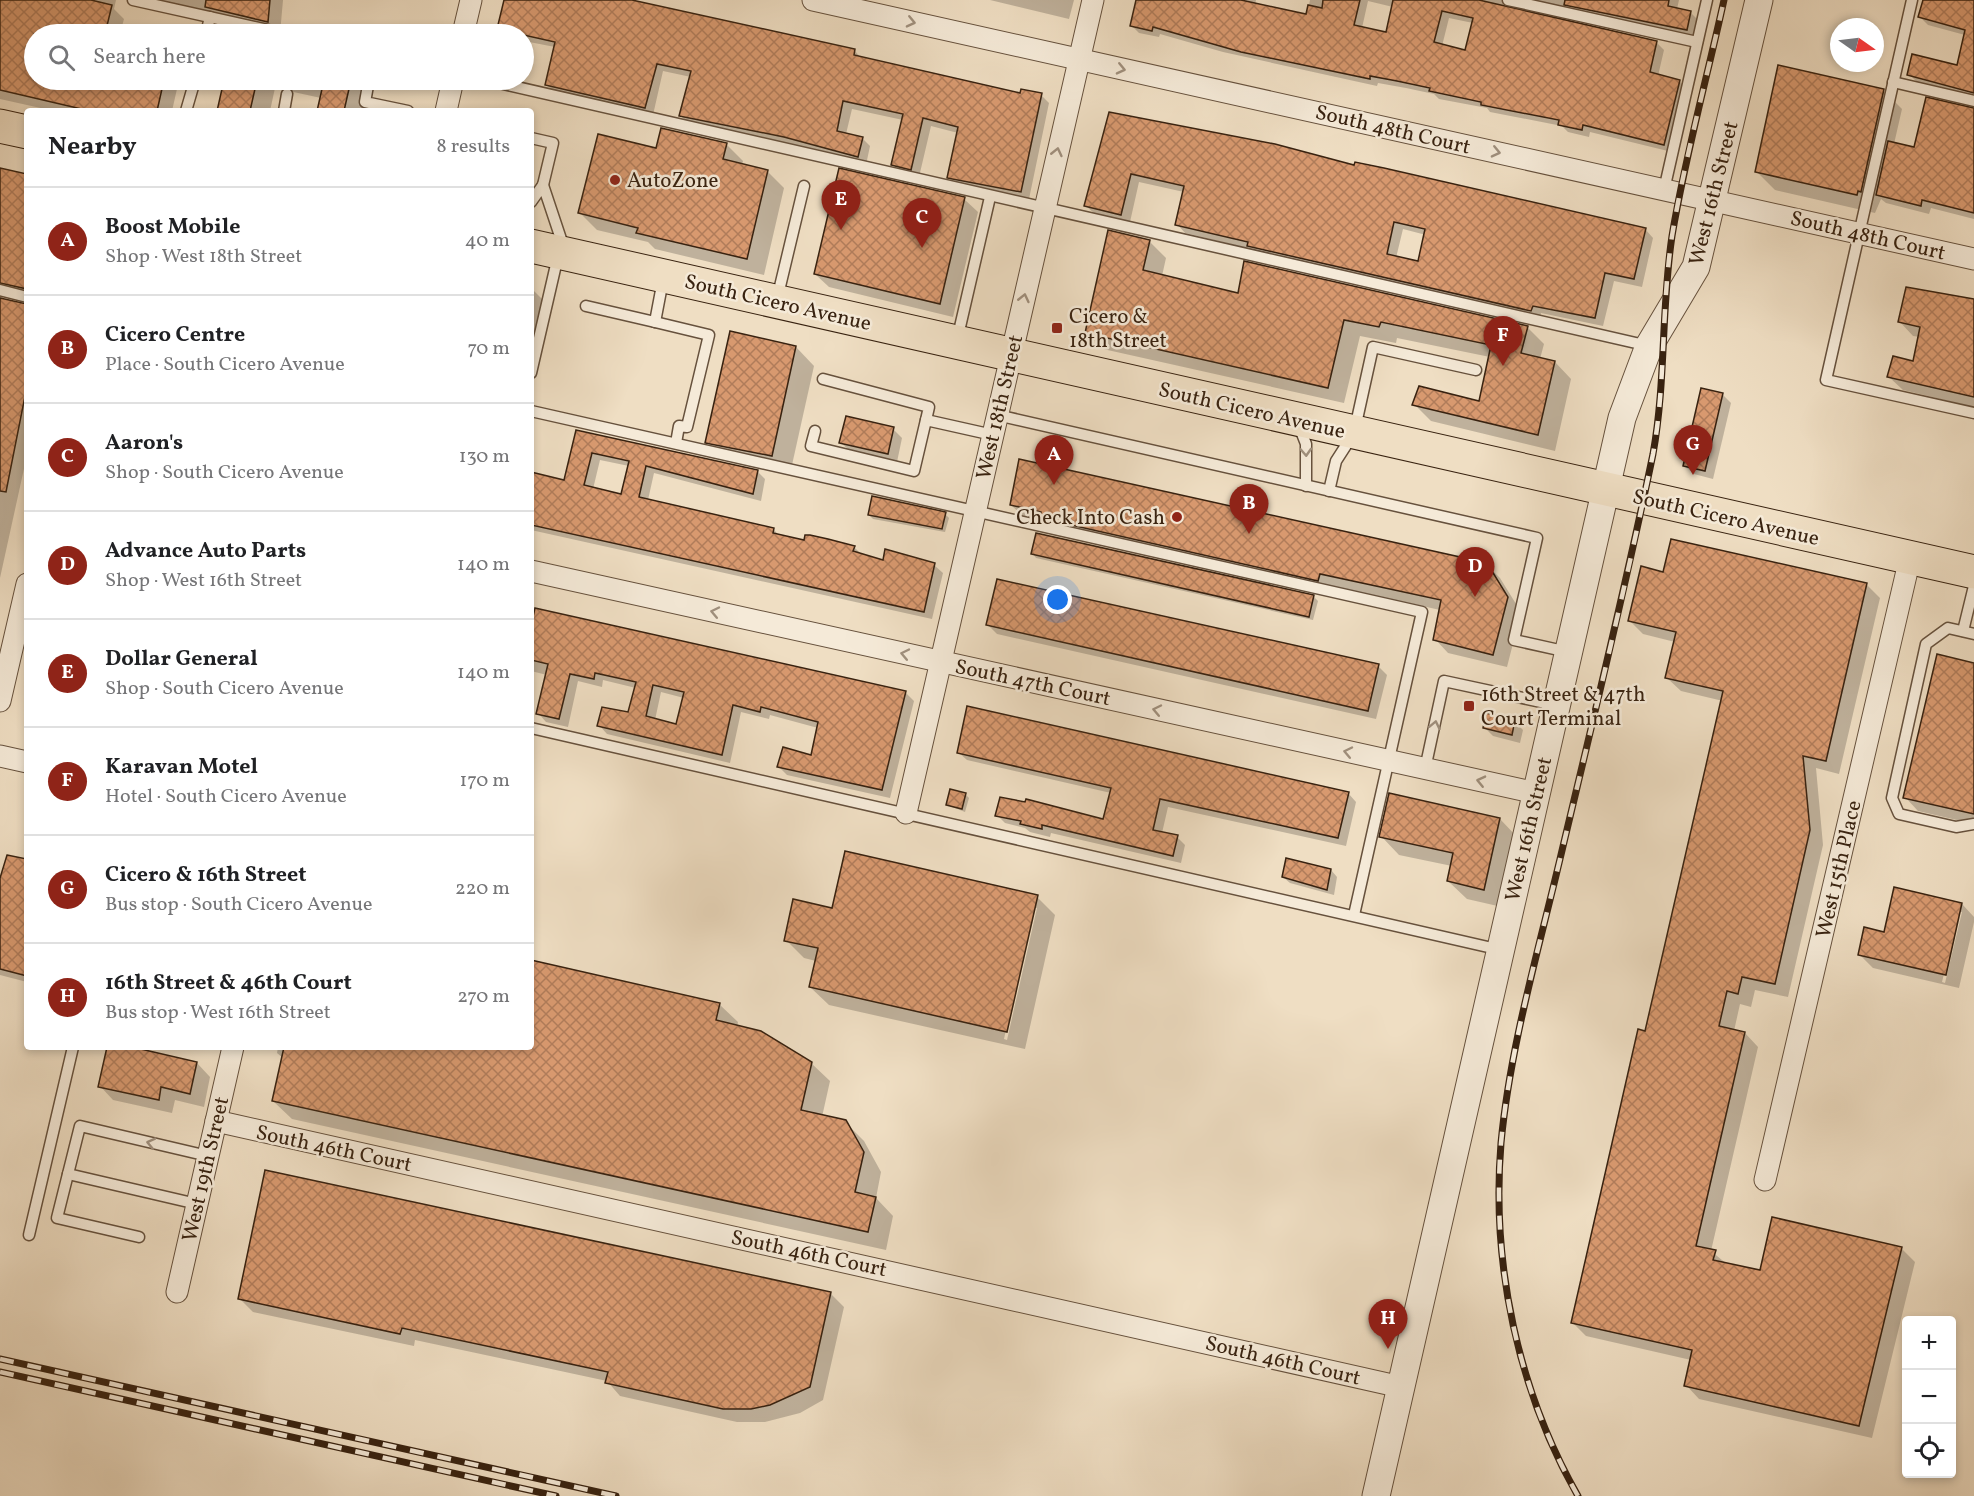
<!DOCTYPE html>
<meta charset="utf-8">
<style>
body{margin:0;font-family:Vollkorn,serif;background:#f2f2f2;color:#202124}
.controls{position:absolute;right:18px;bottom:18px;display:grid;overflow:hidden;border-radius:6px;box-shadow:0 3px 9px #0003}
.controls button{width:54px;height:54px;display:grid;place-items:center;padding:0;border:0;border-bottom:2px solid #e0e0e0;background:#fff;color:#202124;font:30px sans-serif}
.compass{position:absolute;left:1830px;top:18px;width:54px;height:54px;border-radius:50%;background:#fff;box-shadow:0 3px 9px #0003;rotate:104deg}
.you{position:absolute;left:1058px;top:600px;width:21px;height:21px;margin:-15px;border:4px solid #fff;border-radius:50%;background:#1a73e8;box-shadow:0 0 0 9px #1a73e833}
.badge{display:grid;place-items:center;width:39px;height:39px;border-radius:50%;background:#8f2418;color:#fff;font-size:20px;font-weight:700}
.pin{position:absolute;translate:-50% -50px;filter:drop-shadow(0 2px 3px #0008)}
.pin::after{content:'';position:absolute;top:32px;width:21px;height:18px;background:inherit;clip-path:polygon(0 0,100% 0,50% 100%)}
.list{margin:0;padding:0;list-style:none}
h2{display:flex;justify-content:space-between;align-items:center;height:78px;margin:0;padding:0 24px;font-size:26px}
h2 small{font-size:20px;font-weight:400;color:#757577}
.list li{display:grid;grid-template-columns:39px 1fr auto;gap:18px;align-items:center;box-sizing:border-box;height:108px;padding:0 24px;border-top:2px solid #e0e0e0}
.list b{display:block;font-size:22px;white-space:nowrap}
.list p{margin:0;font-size:20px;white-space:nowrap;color:#757577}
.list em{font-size:20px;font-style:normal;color:#757577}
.icon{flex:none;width:33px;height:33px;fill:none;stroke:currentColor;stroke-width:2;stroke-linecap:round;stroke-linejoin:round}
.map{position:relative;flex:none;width:1974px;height:1496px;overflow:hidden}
.search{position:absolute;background:#fff;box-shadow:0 3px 9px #0003;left:24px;top:24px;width:510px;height:66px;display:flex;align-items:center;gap:15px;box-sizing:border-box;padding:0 21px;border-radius:33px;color:#757577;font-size:22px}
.panel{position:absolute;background:#fff;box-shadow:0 3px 9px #0003;left:24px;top:108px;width:510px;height:942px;border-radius:6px}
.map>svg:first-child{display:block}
.shadow{fill:#0003;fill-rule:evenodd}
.building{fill:url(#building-cross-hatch);stroke:#382210;stroke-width:1.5;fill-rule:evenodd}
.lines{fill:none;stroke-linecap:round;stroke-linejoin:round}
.service-casing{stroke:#66513d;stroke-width:13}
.minor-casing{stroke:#66513d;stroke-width:23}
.tertiary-casing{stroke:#66513d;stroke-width:29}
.primary-casing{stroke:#382210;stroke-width:35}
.service{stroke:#f5ead8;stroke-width:10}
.minor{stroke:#f5ead8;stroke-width:21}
.tertiary{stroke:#f5ead8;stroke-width:27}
.primary{stroke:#efdec3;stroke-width:33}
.rail-casing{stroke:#382210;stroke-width:7}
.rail{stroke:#f5ead8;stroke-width:4.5;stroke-dasharray:14;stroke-linecap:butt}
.oneway{stroke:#a0907e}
.poi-dot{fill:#8f2418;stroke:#f5ead8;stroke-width:2}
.labels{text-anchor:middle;stroke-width:5;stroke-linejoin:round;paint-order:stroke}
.street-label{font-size:21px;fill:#382210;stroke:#f5ead8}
.poi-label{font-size:21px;fill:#382210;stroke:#f5ead8;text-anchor:start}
</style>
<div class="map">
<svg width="1974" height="1496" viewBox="0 0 1974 1496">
<defs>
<pattern id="building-cross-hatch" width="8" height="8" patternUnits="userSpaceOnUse" patternTransform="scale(1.5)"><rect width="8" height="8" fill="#d8996f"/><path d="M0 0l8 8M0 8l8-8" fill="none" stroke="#b07c5a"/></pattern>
</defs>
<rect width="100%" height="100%" fill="#efdec3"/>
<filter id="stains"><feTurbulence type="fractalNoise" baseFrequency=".00333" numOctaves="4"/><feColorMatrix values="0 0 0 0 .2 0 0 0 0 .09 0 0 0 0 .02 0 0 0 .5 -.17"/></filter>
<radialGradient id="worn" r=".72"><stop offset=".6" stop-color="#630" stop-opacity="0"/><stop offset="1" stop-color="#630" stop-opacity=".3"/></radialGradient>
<g class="shadow">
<path d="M0,0H116L114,9L124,19L120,34H34V80H179L172,111H54L0,99Z"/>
<path d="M150,0H283L280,34Z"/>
<path d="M505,0H623L855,51L862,59L1021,95H1041L1049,103L1029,199L957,186L948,177L958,133L931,126L919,177L901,173L893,165L903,120L852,109L846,134L862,138L870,146L866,165L794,145L689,124L681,116L691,77L663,71L653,115L555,93L547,85L555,47L524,41V34H497Z"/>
<path d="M990,0H1074L1069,19Z"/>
<path d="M1137,0H1256L1255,5L1307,15L1310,0H1517L1510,2L1507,8L1656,42L1664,50L1658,76L1679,81L1687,89L1672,152L1590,132L1589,137L1568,132L1562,126L1490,112L1487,108L1439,99L1434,94L1406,88L1378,83L1377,86L1223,52L1160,34L1159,37L1139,33L1131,25ZM1368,1L1393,7L1387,33L1362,28ZM1449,18L1473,23L1466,52L1442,46Z"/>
<path d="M1520,0H1679L1677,9L1690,12L1698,20L1694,36Z"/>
<path d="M1924,0H1974V99L1918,83L1909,74L1958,66L1965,35L1928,25L1920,17Z"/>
<path d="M226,80H366L370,83L364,111H319L321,98L275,88L270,111H219Z"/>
<path d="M1883,90L1902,109L1894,144L1915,149L1974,109V219L1931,208L1929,214L1886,203L1881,199L1875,213L1775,190L1756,171Z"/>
<path d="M1110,113L1645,229L1653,238L1642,287L1614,281L1603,326L1541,313L1540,319L1258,255L1252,249L1185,233L1177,224L1184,192L1139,182L1130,222L1095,214L1086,206ZM1403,229L1426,235L1419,263L1396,258Z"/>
<path d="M726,144L743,161L742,165L767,171L784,188L764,275L655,249L648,242L597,230L580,213L657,150Z"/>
<path d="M0,169L27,175V296L9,292L1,299L27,305V455L0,578Z"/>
<path d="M964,199L978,212L953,317L829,287L815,274Z"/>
<path d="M1149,241L1166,258L1162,276L1239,295L1527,327L1544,344L1540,359L1555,362L1571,379L1555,451L1431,421L1414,404L1480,403L1490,357L1397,338L1396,343L1360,336L1344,403L1103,349L1086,332Z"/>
<path d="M531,288L548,305L531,379Z"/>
<path d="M1974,303V407L1903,390L1889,377L1914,363L1920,337L1913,336L1900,322Z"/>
<path d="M796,347L814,366L790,474L725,460L707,442Z"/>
<path d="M1722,394L1731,403L1713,479L1694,474L1685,466Z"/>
<path d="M893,429L902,438L897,462L850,451L841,443Z"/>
<path d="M577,432L757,471L765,479L761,501L654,473L648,500L773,529L780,536L805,542L854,547L862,555L884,561L934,565L943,573L932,619L531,530V475L565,481ZM600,460L629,466L622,496L593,489Z"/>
<path d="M1011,505L1486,564L1500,578L1521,612L1507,667L1448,653L1435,639L1440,610L1333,586L1331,594L1025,518Z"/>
<path d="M945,514L949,518L945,532L873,519L869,515Z"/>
<path d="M1037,534L1314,597L1318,601L1313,620L1036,558L1033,554Z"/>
<path d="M1665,574L1866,584L1880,598L1839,774L1816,768L1823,845L1788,997L1755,990L1751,1007L1740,1004L1734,1031L1745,1033L1758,1047L1711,1251L1728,1265L1761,1272L1901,1248L1915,1262L1872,1438L1699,1399L1686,1385L1691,1360L1586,1336L1572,1322L1647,1033L1723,701L1681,691L1667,678L1675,642L1643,634L1630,621Z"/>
<path d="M531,608L905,692L914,701L890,798L787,775L779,767L812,757L818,728L770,715L769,719L741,712L730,763L607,734L599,725L629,714L636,688L603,680L602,687L578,681L568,727L546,722L538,713L547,675L531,671ZM661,692L684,698L677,726L655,720Z"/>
<path d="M988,625L1378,666L1387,675L1376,719L997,634Z"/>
<path d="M1974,665V824L1918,811L1905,797Z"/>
<path d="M1514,721L1523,730L1520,743L1493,736L1484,727Z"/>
<path d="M958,752L1348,793L1356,802L1346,846L1168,807L1162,833L1177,837L1185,845L1181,863L1051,833L1050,837L1030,832L1025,828L1005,823L997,815L1104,821L1111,793L967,760Z"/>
<path d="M965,794L969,798L965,812L947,805Z"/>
<path d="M1390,795L1500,819L1518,838L1502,907L1467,899L1448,881L1452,866L1399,855L1381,836Z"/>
<path d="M27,861V982L0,975V879Z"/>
<path d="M1331,870L1337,877L1334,895L1290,883L1283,877Z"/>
<path d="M1037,897L1055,915L1025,1049L829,1005L810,987L816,961L804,958L786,940L833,910ZM1033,908H1037L1007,1040L1004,1039Z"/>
<path d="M1962,904L1974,917V922L1959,988L1873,968L1859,954L1885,933ZM1959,912H1962L1945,983L1942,982Z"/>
<path d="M531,962L719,1004L738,1022L737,1027L811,1063L830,1081L822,1117L845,1122L864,1141L881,1172L876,1198L893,1216L886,1250L292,1119L273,1101L283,1058L277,1053L278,1047H531Z"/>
<path d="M109,1047H125L197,1063L210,1077L204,1107L175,1100L172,1113L113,1100L100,1086Z"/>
<path d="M830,1293L844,1307L823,1400L800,1413L765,1422H737L620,1396L607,1381L415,1340L414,1346L253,1312L239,1298Z"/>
</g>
<g class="building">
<path d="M0,0H91L112,5L105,34H34V80H164L157,111H90L0,90Z"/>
<path d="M206,0H270L268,22L205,7Z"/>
<path d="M504,0H632L855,49L854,55L1020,93L1021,89L1042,93L1021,192L947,178L958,127L923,118L911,170L891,165L903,114L843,101L837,131L863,137L858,157L784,137L679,116L691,71L657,64L645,108L545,85L555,42L497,29Z"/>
<path d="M1136,0H1241L1306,14L1308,5L1322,8L1323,0H1360L1354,25L1386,32L1393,0H1479L1657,41L1650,72L1680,80L1664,145L1583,125L1582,130L1558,125L1559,120L1481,105V102L1429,91L1430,88L1397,81L1370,76V79L1241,52L1153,27L1152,31L1130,26ZM1442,11L1473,18L1465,50L1434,42Z"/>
<path d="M1565,0H1669L1668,6L1691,11L1687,30L1564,5Z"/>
<path d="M1923,0H1974V93L1907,75L1912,54L1957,65L1965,30L1918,17Z"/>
<path d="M1778,65L1884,89L1861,192L1858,191L1857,195L1755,172Z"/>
<path d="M224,80H257L250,111H217Z"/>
<path d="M324,80H351L344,111H317Z"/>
<path d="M1926,97L1974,108V213L1922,200L1921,206L1876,195L1888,141L1914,147Z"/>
<path d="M1109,112L1275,144L1354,165L1355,162L1384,168L1646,228L1634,279L1605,273L1595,318L1533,306L1531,311L1247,246L1248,242L1175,225L1184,186L1131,174L1121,215L1084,206ZM1394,222L1425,229L1418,261L1387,254Z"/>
<path d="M661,128L727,143L723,159L768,170L747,259L636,233L638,228L578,213L598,134L656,148Z"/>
<path d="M0,168L27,174V289L0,283Z"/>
<path d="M839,168L965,197L940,304L814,274Z"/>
<path d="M1108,230L1150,240L1143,270L1238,293L1244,261L1528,326L1521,353L1555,361L1538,435L1412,405L1419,386L1479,401L1491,345L1381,322L1379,327L1344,320L1328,388L1085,333Z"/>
<path d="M1906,287L1974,299V397L1887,377L1893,356L1913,361L1920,327L1898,322Z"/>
<path d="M0,298L27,304V397L25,396L6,492L0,491Z"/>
<path d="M730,331L796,346L772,456L705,443Z"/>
<path d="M1701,388L1723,393L1705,471L1683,466Z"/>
<path d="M846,416L894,427L888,454L839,443Z"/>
<path d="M576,430L758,470L753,494L646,466L639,497L774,528L773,533L804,540L805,535H810L828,539L855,546L853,551L883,560L885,549L935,563L924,612L531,525V472L564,480ZM592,453L629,461L621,494L584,485Z"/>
<path d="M1019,459L1487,563L1508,597L1493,655L1433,640L1441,600L1320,574L1318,581L1040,518L1041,512L1010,505Z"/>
<path d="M872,496L946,512L942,529L868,515Z"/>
<path d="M1036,533L1314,595L1309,617L1031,554Z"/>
<path d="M1671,539L1867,583L1826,761L1803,756L1810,830L1775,984L1742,977L1738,994L1727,991L1719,1026L1745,1032L1696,1246L1716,1250L1713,1260L1760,1270L1772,1217L1902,1247L1859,1426L1684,1386L1692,1350L1571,1323L1638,1029L1645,1031L1723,691L1665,678L1676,632L1628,621L1641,566L1663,572Z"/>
<path d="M997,579L1379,664L1368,711L986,625Z"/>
<path d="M535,608L906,691L882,790L777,767L783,747L811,755L818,722L761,707L760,712L733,705L722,755L597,726L602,707L628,712L636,682L595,673L594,679L570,674L559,719L536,714L548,664L531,660V626ZM653,685L684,692L676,724L646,716Z"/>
<path d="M1937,654L1974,663V814L1903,798Z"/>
<path d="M967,706L1349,792L1338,838L1160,799L1153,830L1178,835L1173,856L1042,825V829L1020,824L1021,821L995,816L1000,797L1025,802L1026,799L1103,819L1111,788L957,753Z"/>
<path d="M1486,713L1515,720L1512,735L1483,728Z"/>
<path d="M950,789L966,793L962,809L946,805Z"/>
<path d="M1389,793L1500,818L1484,890L1447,881L1453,853L1379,837Z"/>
<path d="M845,851L1038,895L1007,1032L809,987L818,948L784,941L793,899L832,908Z"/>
<path d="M7,855L27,859V976L0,969V878Z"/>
<path d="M1286,858L1331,869L1327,890L1282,877Z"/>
<path d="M1894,887L1962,903L1946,975L1858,955L1864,927L1884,932Z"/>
<path d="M531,960L720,1003L716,1020L761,1031L812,1062L801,1110L846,1120L864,1152L855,1192L876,1197L868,1232L272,1101L284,1047H531Z"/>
<path d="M107,1047H132L197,1062L190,1094L161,1087L159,1100L98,1087Z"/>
<path d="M265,1170L831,1292L810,1387L770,1405L751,1409H723L605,1383L608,1372L402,1328L400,1334L238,1299Z"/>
</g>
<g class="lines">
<defs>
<g id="service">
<path d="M133,0L286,34"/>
<path d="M1508,0L1697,42"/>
<path d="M1912,0L1826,380L1974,413"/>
<path d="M206,34L210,17"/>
<path d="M369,80L365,102L408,111"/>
<path d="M486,80L1649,346"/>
<path d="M1893,82L1974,101"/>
<path d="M186,111L195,80"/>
<path d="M284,111L287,94"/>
<path d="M531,138L553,143L543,185"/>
<path d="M1664,190L1707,0"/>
<path d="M531,202L543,185L564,248"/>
<path d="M0,290L27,297"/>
<path d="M777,299L804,186"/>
<path d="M586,306L655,322L663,280"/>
<path d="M655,322L709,335L687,427L679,426L676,443"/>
<path d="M957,340L990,197"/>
<path d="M531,373L558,256"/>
<path d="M823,379L929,407L926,420"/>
<path d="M531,411L1422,612L1354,915"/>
<path d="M997,415L1537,538L1514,640L1568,652"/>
<path d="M1299,426L1306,444V486"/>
<path d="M815,431L811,446L914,471L926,420L993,435"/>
<path d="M1329,491L1336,461L1354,433L1373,347L1476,370"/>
<path d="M1963,631L1974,586"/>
<path d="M1974,634L1948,628L1926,644L1892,798L1899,814L1956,827L1974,824"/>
<path d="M531,728L1501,950"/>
<path d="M1425,769L1444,681L1555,705"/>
<path d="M68,1174L57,1218L139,1237"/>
<path d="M197,1204L68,1174L80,1126L208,1156"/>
<path d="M29,1235L73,1047"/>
</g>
<g id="minor">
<path d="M813,0L1974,259"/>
<path d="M463,34L471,0"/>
<path d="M446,111L453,80"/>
<path d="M531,571L1536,793"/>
<path d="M0,701L27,584"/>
<path d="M0,756L27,762"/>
<path d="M906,813L1093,0"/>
<path d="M216,1121L1401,1387"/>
<path d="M1765,1180L1910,558"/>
<path d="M177,1292L233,1047"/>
</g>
<path id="tertiary" d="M1376,1496L1622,418L1649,346L1696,267L1759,0"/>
<g id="primary">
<path d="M0,126L27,132"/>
<path d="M531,246L1974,572"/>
</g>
</defs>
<use href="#service" class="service-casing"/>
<use href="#minor" class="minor-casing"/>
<use href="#tertiary" class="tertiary-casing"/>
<use href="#primary" class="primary-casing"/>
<use href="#service" class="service"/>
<use href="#minor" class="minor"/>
<use href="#tertiary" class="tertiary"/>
<use href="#primary" class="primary"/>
<defs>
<g id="rail">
<path d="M0,1359L616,1496"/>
<path d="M0,1372L556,1496"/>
<path d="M1578,1496C1518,1391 1491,1264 1501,1143C1510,1047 1538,952 1560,859C1592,724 1625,590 1653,454C1666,382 1661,309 1672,236C1685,157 1707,78 1724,0"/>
</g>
</defs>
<use href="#rail" class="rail-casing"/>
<use href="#rail" class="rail"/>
</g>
<defs><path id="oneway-chevron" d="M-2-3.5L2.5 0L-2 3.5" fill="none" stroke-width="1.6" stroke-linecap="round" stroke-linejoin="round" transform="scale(1.5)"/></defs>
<g class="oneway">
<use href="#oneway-chevron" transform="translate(911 22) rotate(13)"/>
<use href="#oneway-chevron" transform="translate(1121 69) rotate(13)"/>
<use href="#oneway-chevron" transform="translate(1057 152) rotate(-77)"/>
<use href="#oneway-chevron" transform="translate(1496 152) rotate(13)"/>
<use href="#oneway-chevron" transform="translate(1024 298) rotate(-77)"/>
<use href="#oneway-chevron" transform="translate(1306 452) rotate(87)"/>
<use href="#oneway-chevron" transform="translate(715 612) rotate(-168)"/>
<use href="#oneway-chevron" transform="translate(905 654) rotate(-168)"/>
<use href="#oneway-chevron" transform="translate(1157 710) rotate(-168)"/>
<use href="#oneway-chevron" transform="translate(1435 725) rotate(-78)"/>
<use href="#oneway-chevron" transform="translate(1348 752) rotate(-168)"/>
<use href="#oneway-chevron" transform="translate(1481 781) rotate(-167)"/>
<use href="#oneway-chevron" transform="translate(151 1143) rotate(-167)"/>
</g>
<g class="poi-dot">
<circle cx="615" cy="180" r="6"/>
<rect x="1051" y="322" width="12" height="12" rx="3"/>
<circle cx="1177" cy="517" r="6"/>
<rect x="1463" y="700" width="12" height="12" rx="3"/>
</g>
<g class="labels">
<g class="street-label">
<text transform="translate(1393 129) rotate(13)" y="7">South 48th Court</text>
<text transform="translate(1713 193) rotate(-76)" y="7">West 16th Street</text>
<text transform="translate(1868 235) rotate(13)" y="7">South 48th Court</text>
<text transform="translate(778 302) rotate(13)" y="7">South Cicero Avenue</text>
<text transform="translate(999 407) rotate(-77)" y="7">West 18th Street</text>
<text transform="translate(1252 410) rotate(13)" y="7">South Cicero Avenue</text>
<text transform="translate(1726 517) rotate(13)" y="7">South Cicero Avenue</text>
<text transform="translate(1033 682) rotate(12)" y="7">South 47th Court</text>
<text transform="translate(1528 829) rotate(-77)" y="7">West 16th Street</text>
<text transform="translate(1838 869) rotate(-77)" y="7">West 15th Place</text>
<text transform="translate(334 1148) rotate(12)" y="7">South 46th Court</text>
<text transform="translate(205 1169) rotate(-77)" y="7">West 19th Street</text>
<text transform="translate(809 1253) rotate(12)" y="7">South 46th Court</text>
<text transform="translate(1283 1360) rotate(13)" y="7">South 46th Court</text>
</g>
<g class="poi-label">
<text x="627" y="187">AutoZone</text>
<text x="1069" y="323">Cicero &amp;<tspan x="1069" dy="24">18th Street</tspan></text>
<text x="1165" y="524" text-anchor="end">Check Into Cash</text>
<text x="1481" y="701">16th Street &amp; 47th<tspan x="1481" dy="24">Court Terminal</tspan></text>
</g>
</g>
<rect width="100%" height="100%" filter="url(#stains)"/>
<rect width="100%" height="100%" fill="url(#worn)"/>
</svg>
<div class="controls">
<button>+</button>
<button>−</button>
<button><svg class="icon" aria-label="locate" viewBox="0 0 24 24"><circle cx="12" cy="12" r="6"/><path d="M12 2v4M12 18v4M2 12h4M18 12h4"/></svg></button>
</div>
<svg class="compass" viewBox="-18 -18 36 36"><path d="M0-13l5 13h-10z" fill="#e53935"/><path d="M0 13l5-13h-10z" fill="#757577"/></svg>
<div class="you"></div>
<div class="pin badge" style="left:1054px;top:485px">A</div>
<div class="pin badge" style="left:1249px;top:534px">B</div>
<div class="pin badge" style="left:922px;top:248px">C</div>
<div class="pin badge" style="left:1475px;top:597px">D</div>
<div class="pin badge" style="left:841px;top:230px">E</div>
<div class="pin badge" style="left:1503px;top:366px">F</div>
<div class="pin badge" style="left:1693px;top:475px">G</div>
<div class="pin badge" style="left:1388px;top:1349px">H</div>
<div class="search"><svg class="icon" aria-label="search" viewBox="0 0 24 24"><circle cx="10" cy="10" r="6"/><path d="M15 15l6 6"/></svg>Search here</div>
<section class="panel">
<h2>Nearby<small>8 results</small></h2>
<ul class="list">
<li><span class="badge">A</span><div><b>Boost Mobile</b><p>Shop · West 18th Street</p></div><em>40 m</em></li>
<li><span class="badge">B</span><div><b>Cicero Centre</b><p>Place · South Cicero Avenue</p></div><em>70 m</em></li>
<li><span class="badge">C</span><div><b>Aaron's</b><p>Shop · South Cicero Avenue</p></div><em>130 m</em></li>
<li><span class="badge">D</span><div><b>Advance Auto Parts</b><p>Shop · West 16th Street</p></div><em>140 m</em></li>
<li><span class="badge">E</span><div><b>Dollar General</b><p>Shop · South Cicero Avenue</p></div><em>140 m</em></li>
<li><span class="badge">F</span><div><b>Karavan Motel</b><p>Hotel · South Cicero Avenue</p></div><em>170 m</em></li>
<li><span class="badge">G</span><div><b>Cicero &amp; 16th Street</b><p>Bus stop · South Cicero Avenue</p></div><em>220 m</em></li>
<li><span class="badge">H</span><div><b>16th Street &amp; 46th Court</b><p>Bus stop · West 16th Street</p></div><em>270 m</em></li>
</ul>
</section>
</div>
